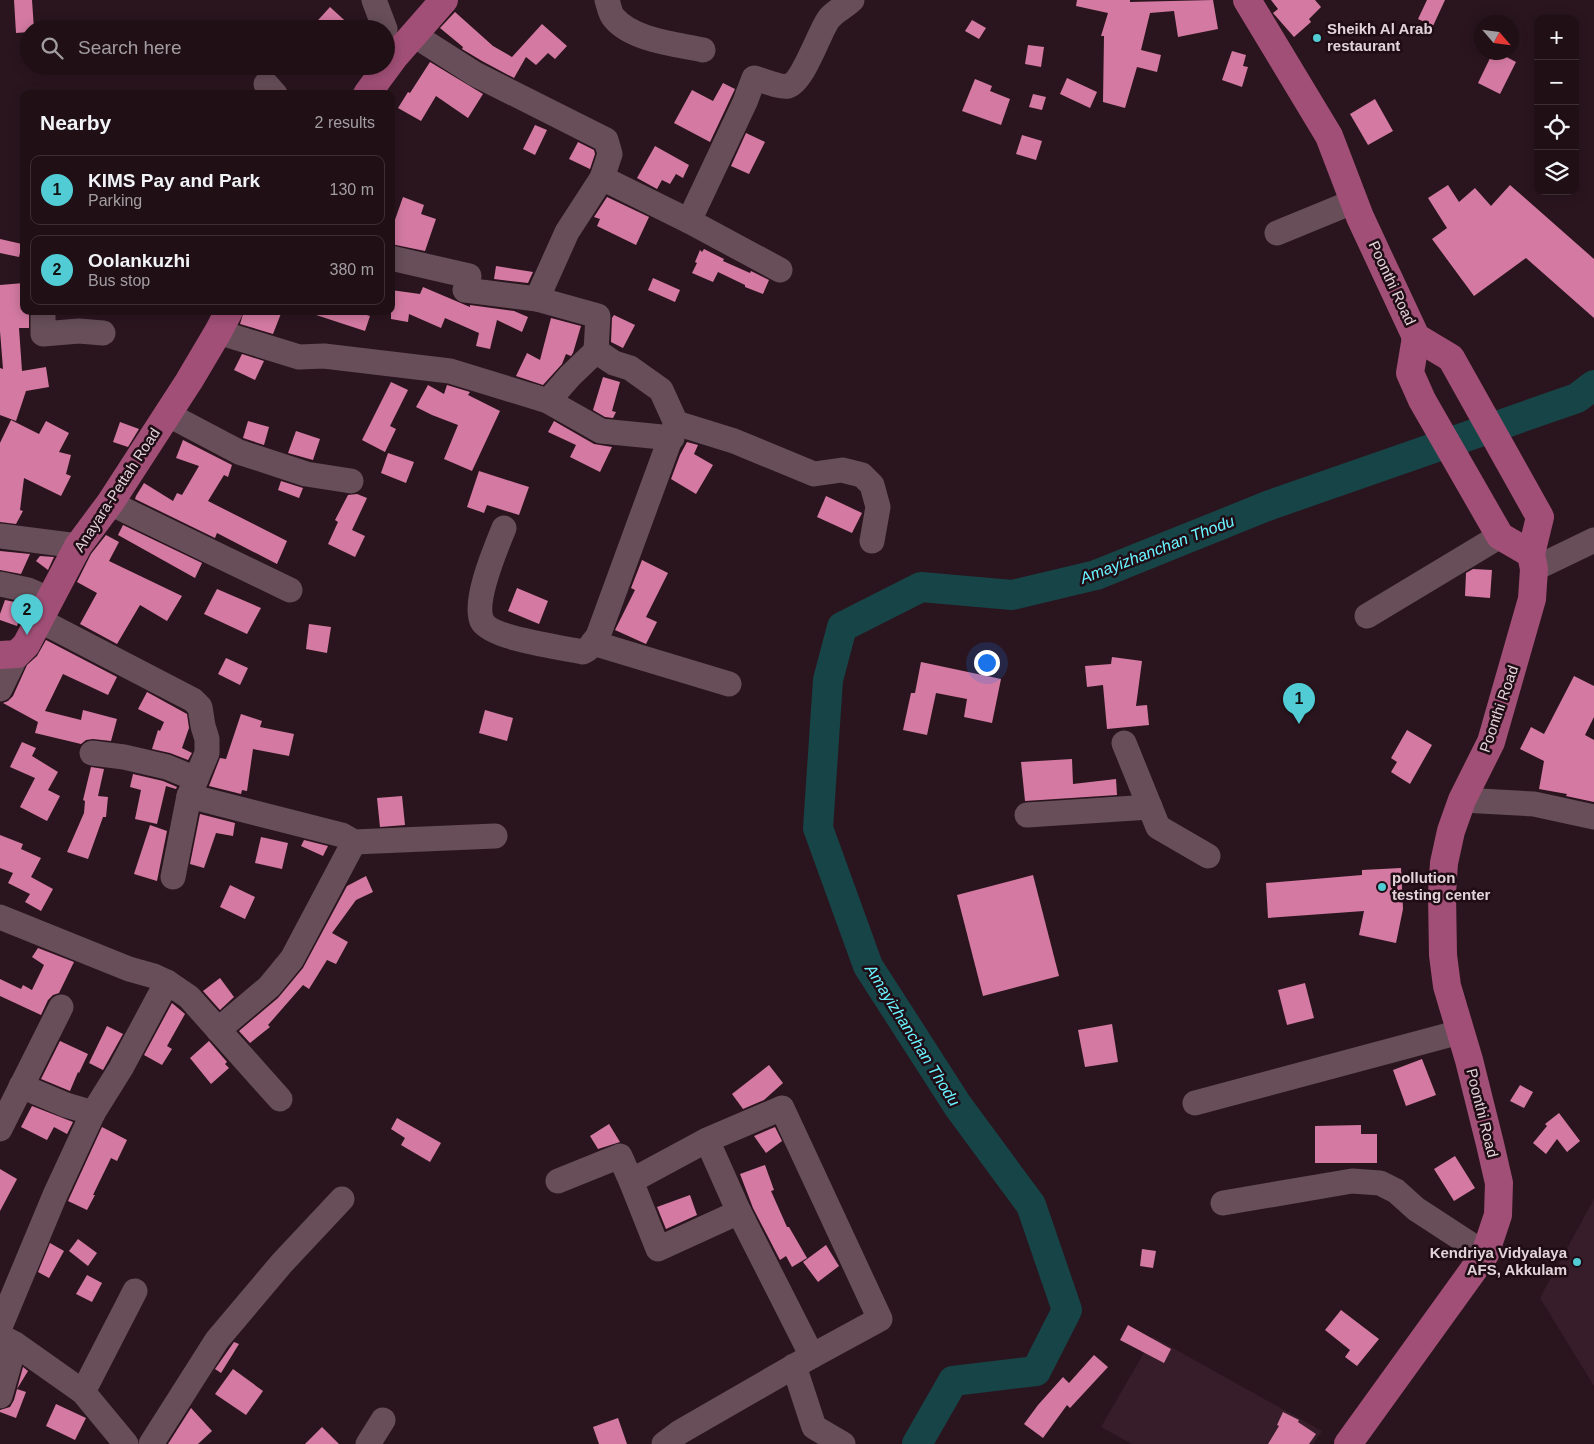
<!DOCTYPE html>
<meta charset="utf-8">
<style>
body{margin:0;font-family:Helvetica,sans-serif;background:#2d1e23;color:#f1f3f6}
.controls{position:absolute;right:15px;top:15px;display:grid;overflow:hidden;border-radius:10px;box-shadow:0 2px 12px #0003}
.controls button{width:45px;height:45px;display:grid;place-items:center;padding:0;border:0;border-bottom:1px solid #3d3035;background:#201016;color:#f1f3f6;font:25px sans-serif}
.compass{position:absolute;left:1474px;top:15px;width:45px;height:45px;border-radius:50%;background:#201016;box-shadow:0 2px 12px #0003;rotate:118deg}
.you{position:absolute;left:986px;top:662px;width:18px;height:18px;margin:-12px;border:4px solid #fff;border-radius:50%;background:#1a73e8;box-shadow:0 0 0 8px #1a73e833}
.badge{display:grid;place-items:center;width:32px;height:32px;border-radius:50%;background:#51ccd4;color:#111;font-size:16px;font-weight:700}
.pin{position:absolute;translate:-50% -41px;filter:drop-shadow(0 1px 2px #0008)}
.pin::after{content:'';position:absolute;top:26px;width:18px;height:15px;background:inherit;clip-path:polygon(0 0,100% 0,50% 100%)}
.list{margin:0;padding:0;list-style:none}
h2{display:flex;justify-content:space-between;align-items:center;height:65px;margin:0;padding:0 20px;font-size:21px}
h2 small{font-size:16px;font-weight:400;color:#a29da1}
.list li{display:grid;grid-template-columns:32px 1fr auto;gap:15px;align-items:center;box-sizing:border-box;height:70px;margin:0 10px 10px;padding:0 10px;border:1px solid #3d3035;border-radius:10px}
.list b{display:block;font-size:19px;white-space:nowrap}
.list p{margin:0;font-size:16px;white-space:nowrap;color:#a29da1}
.list em{font-size:16px;font-style:normal;color:#a29da1}
.icon{flex:none;width:28px;height:28px;fill:none;stroke:currentColor;stroke-width:2;stroke-linecap:round;stroke-linejoin:round}
.map{position:relative;flex:none;width:1594px;height:1444px;overflow:hidden}
.search{position:absolute;background:#201016;box-shadow:0 2px 12px #0003;left:20px;top:20px;width:375px;height:55px;display:flex;align-items:center;gap:12px;box-sizing:border-box;padding:0 18px;border-radius:28px;color:#a29da1;font-size:19px}
.panel{position:absolute;background:#201016;box-shadow:0 2px 12px #0003;left:20px;top:90px;width:375px;height:225px;border-radius:10px}
.map>svg:first-child{display:block}
.built{fill:#371d29}
.lines{fill:none;stroke-linecap:round;stroke-linejoin:round}
.river{stroke:#174447;stroke-width:30}
.building{fill:#d47aa2}
.minor{stroke:#674e58;stroke-width:25}
.major{stroke:#a14f76;stroke-width:28}
.poi-dot{fill:#51ccd4;stroke:#200c15;stroke-width:2}
.labels{text-anchor:middle;stroke-width:5;stroke-linejoin:round;paint-order:stroke}
.poi-label{font-size:15px;font-weight:bold;fill:#e2d3d9;stroke:#200c15;text-anchor:start}
.street-label{font-size:15px;fill:#e2d3d9;stroke:#200c15}
.water-label{font-size:16px;font-style:italic;fill:#69f5ff;stroke:#200c15}
</style>
<div class="map">
<svg width="1594" height="1444" viewBox="0 0 1594 1444">
<rect width="100%" height="100%" fill="#2a151e"/>
<g class="built">
<path d="M1594,1199V1386L1540,1298Z"/>
<path d="M1153,1337L1322,1431L1313,1444H1132L1101,1427Z"/>
</g>
<g class="lines">
<path class="river" d="M917,1444L953,1381L1036,1371L1067,1310L1031,1205L958,1106L868,966L818,828L828,680L842,627L921,587L1012,595L1096,575L1270,505L1577,398L1594,385"/>
</g>
<g class="building">
<path d="M14,0H32L34,29H29V32L16,33Z"/>
<path d="M1077,0H1130V2L1213,0L1218,29L1178,37L1174,11L1150,13L1141,50L1161,55L1157,72L1137,67L1125,108L1103,102L1104,36H1101L1108,13L1076,6Z"/>
<path d="M1271,0H1315L1321,7L1309,19L1311,22L1294,37L1273,13L1278,9Z"/>
<path d="M1427,0H1445L1433,26L1418,19Z"/>
<path d="M330,7L354,29H310Z"/>
<path d="M455,12L493,46L512,57L542,24L567,46L555,59L548,53L536,65L526,57L514,78L482,61L462,49L463,47L440,28Z"/>
<path d="M972,20L986,28L979,39L965,31Z"/>
<path d="M1028,45L1044,47L1041,67L1025,64Z"/>
<path d="M1232,51L1246,55L1243,66L1248,67L1242,87L1222,80Z"/>
<path d="M1493,52H1497L1516,62L1500,94L1478,83Z"/>
<path d="M430,62L483,94L468,118L436,96L421,121L398,108L408,92L410,93Z"/>
<path d="M1067,78L1097,92L1090,108L1060,94Z"/>
<path d="M975,79L992,86L990,91L1010,99L1001,125L962,111Z"/>
<path d="M723,83L735,89L710,142L674,123L692,90L713,101Z"/>
<path d="M1033,94L1046,97L1042,110L1029,107Z"/>
<path d="M1375,99L1393,131L1368,145L1350,114Z"/>
<path d="M535,125L547,130L535,155L523,149Z"/>
<path d="M746,133L765,142L749,174L731,166Z"/>
<path d="M1022,135L1042,141L1036,160L1016,154Z"/>
<path d="M578,142L594,150L595,154L590,169L569,159Z"/>
<path d="M655,146L689,165L683,178L676,174L670,184L662,180L657,189L637,178Z"/>
<path d="M1448,185L1459,202L1475,188L1491,206L1510,185L1594,259V318L1526,258L1474,296L1432,239L1447,228L1428,198Z"/>
<path d="M403,197L424,205L421,214L436,219L425,251L391,244V231Z"/>
<path d="M607,197L649,217L636,245L597,226L600,219L594,217Z"/>
<path d="M0,239L22,244L19,257L0,253Z"/>
<path d="M704,249L724,259L723,261L750,273L751,271L769,280L763,294L745,287V285L718,272L713,282L692,273L697,263L695,262L700,250L702,252Z"/>
<path d="M496,266L533,272L528,283L494,279Z"/>
<path d="M653,278L680,290L675,302L648,290Z"/>
<path d="M24,283V312H29V328H19L22,371L46,367L49,387L26,391L16,421L0,415V368L3,369L0,331V285Z"/>
<path d="M423,287L470,307V305L514,311L528,317L522,332L497,320L490,349L476,346L479,333L445,318L441,328L409,314L408,322L391,319V290L420,294Z"/>
<path d="M244,311H282L273,334L240,324Z"/>
<path d="M313,311H354L370,316L365,331L313,314Z"/>
<path d="M614,315L635,325L623,348L611,342L612,318Z"/>
<path d="M551,318L581,326L573,353L571,356L566,354L562,364L543,385L516,376L527,353L540,360Z"/>
<path d="M242,354L264,361L255,380L234,370Z"/>
<path d="M603,377L620,382L612,411L616,412L613,418L605,417L593,410Z"/>
<path d="M391,382L408,390L390,426L396,429L385,452L362,440Z"/>
<path d="M428,385L444,394L447,385L470,392L468,395L500,411L472,471L444,459L458,425L432,415L416,407Z"/>
<path d="M11,420L39,434L46,421L69,433L59,452L71,455L66,474L71,476L61,496L24,478L20,510L23,511L16,524L0,522V443Z"/>
<path d="M248,421L269,427L264,445L243,438Z"/>
<path d="M554,421L594,444L612,447L600,472L570,457L576,445L548,432Z"/>
<path d="M120,422L139,429L128,447L113,442Z"/>
<path d="M296,431L320,439L313,460L288,453Z"/>
<path d="M183,440L232,465L228,477L224,475L208,501L287,541L277,564L217,533L215,538L135,499L136,496L144,483L173,501L177,493L182,495L199,466L176,458Z"/>
<path d="M687,442L698,445L694,454L713,465L696,494L671,479L680,455Z"/>
<path d="M388,453L414,462L406,483L381,473Z"/>
<path d="M479,471L529,487L519,515L487,505L484,513L467,507Z"/>
<path d="M281,481L303,488L299,498L278,490Z"/>
<path d="M357,494L367,498L352,530L365,536L355,557L328,544L338,522L335,520L348,495Z"/>
<path d="M826,496L862,513L852,533L817,517Z"/>
<path d="M123,525L202,563L195,578L118,535Z"/>
<path d="M106,535L119,542L109,561L182,596L167,621L140,605L117,644L80,624L97,593L77,582L91,554Z"/>
<path d="M0,551L30,554L21,574L0,570Z"/>
<path d="M40,556L54,557L48,570L36,561Z"/>
<path d="M642,560L668,573L646,617L657,622L646,644L615,630L635,590L631,588Z"/>
<path d="M1473,569L1492,570L1490,598L1465,596L1466,573Z"/>
<path d="M517,588L548,601L539,624L508,611Z"/>
<path d="M217,589L261,608L247,634L204,614Z"/>
<path d="M5,600L24,604L17,626L0,620V614Z"/>
<path d="M309,624L331,627L327,653L306,649Z"/>
<path d="M46,640L117,677L108,695L63,674L45,711L81,720L83,710L117,719L111,741L93,739L86,740L81,744L35,733L38,722L3,703L8,701L13,696L27,665L37,656Z"/>
<path d="M1112,657L1142,661L1136,706L1147,705L1149,725L1107,729L1103,685L1087,687L1085,666L1111,664Z"/>
<path d="M226,658L248,668L240,685L218,674Z"/>
<path d="M921,662L1001,679L992,723L964,717L967,699L936,693L927,735L903,730L911,693H915Z"/>
<path d="M1574,676L1594,686V717L1585,735L1594,740V802L1566,796L1567,794L1539,789L1544,761L1520,749L1531,727L1544,734Z"/>
<path d="M147,692L187,714L189,728L182,748L192,753L188,760L170,753L152,749L158,730L160,731L164,722L138,709Z"/>
<path d="M485,710L513,718L507,741L479,733Z"/>
<path d="M241,714L262,721L260,727L294,734L289,756L253,749L247,791L242,790L241,794L209,786L220,758L226,759Z"/>
<path d="M1407,730L1432,745L1410,784L1391,772L1397,762L1391,758Z"/>
<path d="M22,742L36,748L32,756L58,772L48,790L60,796L47,821L20,807L35,778L10,767Z"/>
<path d="M1072,759L1073,784L1116,779L1117,795L1025,801L1021,762Z"/>
<path d="M91,767L104,769L98,796L108,797L106,817H103L88,859L67,852L84,813L85,801L83,800Z"/>
<path d="M133,774L163,781L177,787L176,789L166,786L157,824L135,819L141,790L130,787Z"/>
<path d="M402,796L405,825L380,827L377,798Z"/>
<path d="M200,814L235,823L233,836L216,833L204,868L190,864Z"/>
<path d="M150,825L167,831L157,881L134,874Z"/>
<path d="M0,835L23,844L21,849L41,858L31,877L53,889L41,911L25,902L30,894L8,883L13,873L0,868Z"/>
<path d="M261,837L288,843L282,869L255,863Z"/>
<path d="M304,840L328,846L323,856L301,846Z"/>
<path d="M1401,868L1403,909L1396,943L1359,935L1364,911L1268,918L1266,883L1362,875V870Z"/>
<path d="M1033,875L1059,976L983,996L957,895Z"/>
<path d="M366,876L373,892L356,900L332,933L348,942L336,964L327,960L309,989L303,985L268,1025L270,1027L250,1043L239,1031L278,998L303,968L347,886Z"/>
<path d="M230,885L255,897L245,919L220,907Z"/>
<path d="M38,948L74,962L59,993L53,995L48,1000L41,1015L0,996V979L21,989L23,985L32,990L44,965L32,957Z"/>
<path d="M220,978L234,997L220,1010L203,991Z"/>
<path d="M1305,983L1314,1018L1287,1025L1278,990Z"/>
<path d="M172,1003L185,1014L167,1046L172,1049L162,1065L144,1055Z"/>
<path d="M1112,1024L1118,1062L1085,1067L1078,1030Z"/>
<path d="M107,1026L123,1034L103,1070L89,1063Z"/>
<path d="M60,1041L88,1054L79,1073L78,1072L70,1091L41,1079Z"/>
<path d="M209,1041L227,1062L225,1064L229,1068L211,1084L190,1058Z"/>
<path d="M1422,1059L1436,1095L1406,1106L1393,1070Z"/>
<path d="M769,1065L783,1083L764,1100L743,1109L732,1094Z"/>
<path d="M1520,1085L1533,1092L1524,1108L1510,1101Z"/>
<path d="M32,1106L73,1122L67,1134L54,1127L47,1140L21,1127Z"/>
<path d="M1559,1113L1580,1141L1567,1152L1557,1139L1546,1154L1533,1143L1547,1126L1545,1124Z"/>
<path d="M397,1118L441,1143L430,1162L401,1145L405,1138L391,1129Z"/>
<path d="M609,1124L620,1142L598,1149L590,1136Z"/>
<path d="M1361,1125V1134H1377V1163H1315V1126Z"/>
<path d="M102,1127L127,1140L117,1161L111,1158L93,1195H95L87,1210L68,1201Z"/>
<path d="M775,1127L782,1141L766,1153L754,1136Z"/>
<path d="M1455,1156L1475,1188L1454,1201L1434,1169Z"/>
<path d="M765,1165L774,1190L771,1191L787,1227H789L807,1258L792,1267L786,1256L780,1260L753,1208L740,1174Z"/>
<path d="M0,1169L17,1179L0,1211Z"/>
<path d="M690,1195L697,1215L666,1229L657,1207Z"/>
<path d="M78,1239L97,1253L88,1266L69,1251Z"/>
<path d="M50,1243L64,1251L49,1278L38,1272Z"/>
<path d="M826,1245L839,1266L818,1282L803,1262Z"/>
<path d="M1142,1249L1156,1251L1153,1268L1140,1266Z"/>
<path d="M87,1275L102,1283L92,1302L76,1294Z"/>
<path d="M1341,1310L1379,1339L1357,1366L1345,1357L1350,1350L1325,1330Z"/>
<path d="M1128,1325L1171,1349L1164,1363L1120,1340Z"/>
<path d="M234,1342L239,1344L221,1373L215,1369Z"/>
<path d="M1094,1355L1108,1367L1070,1408L1067,1405L1043,1438L1024,1424L1038,1405L1063,1377L1069,1383Z"/>
<path d="M23,1367L28,1371L17,1389L26,1392L16,1418L0,1412V1410L10,1407L14,1400Z"/>
<path d="M233,1369L263,1391L246,1415L215,1394Z"/>
<path d="M56,1404L86,1418L75,1440L46,1426Z"/>
<path d="M191,1408L212,1431L198,1444H168Z"/>
<path d="M1283,1412L1299,1420L1298,1422L1316,1434L1309,1444H1268L1279,1426L1277,1425Z"/>
<path d="M618,1418L627,1444H599L593,1427Z"/>
<path d="M322,1427L339,1444H305Z"/>
</g>
<g class="lines">
<g class="minor">
<path d="M374,0L385,29"/>
<path d="M607,0C609,6 610,14 614,18C632,40 676,44 703,50"/>
<path d="M414,35L475,74L606,140L610,154L602,178L567,232L537,299L598,316L596,351L614,363L630,368L661,390L676,423L734,441L814,474L842,470L862,475L872,485L878,507L872,541"/>
<path d="M266,84L275,94"/>
<path d="M602,178L689,221L780,270"/>
<path d="M689,221L745,102L754,78C763,80 780,88 788,86C803,82 819,33 828,20C834,11 844,8 852,0"/>
<path d="M1277,233L1355,201"/>
<path d="M391,258L469,276"/>
<path d="M465,290L537,299"/>
<path d="M43,311V334L79,331L103,333"/>
<path d="M218,332L299,357L324,356L450,371L548,401L601,431L672,438"/>
<path d="M548,401L570,376L596,351"/>
<path d="M167,414L239,452L306,474L351,481"/>
<path d="M110,503L290,590"/>
<path d="M504,528C496,548 473,601 482,621C490,638 564,648 583,652L588,649L598,636L676,423"/>
<path d="M0,536L78,546"/>
<path d="M1534,569L1594,540"/>
<path d="M0,584L28,590L51,600"/>
<path d="M1367,616L1500,536"/>
<path d="M39,620L193,700L200,707L203,726L207,739V753L189,796L173,877"/>
<path d="M593,643L729,684"/>
<path d="M0,689L17,654"/>
<path d="M1124,743L1158,827L1208,856"/>
<path d="M92,753L124,757L167,767L196,779"/>
<path d="M189,796L342,835L354,842L495,836"/>
<path d="M1462,800L1534,804L1594,817"/>
<path d="M1027,815L1150,807"/>
<path d="M0,917L129,969L154,976L167,982L189,997L280,1099"/>
<path d="M218,1030L269,987L292,959L354,842"/>
<path d="M21,1086L66,1105L93,1113"/>
<path d="M1195,1103L1460,1032"/>
<path d="M0,1129L61,1007"/>
<path d="M558,1181L620,1156L631,1181"/>
<path d="M1223,1203L1352,1181L1380,1183L1396,1191L1416,1209L1485,1254"/>
<path d="M739,1212L812,1356"/>
<path d="M0,1327L55,1195L93,1113L121,1068L167,982"/>
<path d="M0,1336L15,1344L83,1392L126,1444"/>
<path d="M794,1366L814,1427L843,1444"/>
<path d="M83,1392L135,1291"/>
<path d="M0,1396L15,1344"/>
<path d="M151,1444L217,1340L282,1263L342,1199"/>
<path d="M368,1444L383,1420"/>
<path d="M664,1444L680,1432L812,1356L880,1319L782,1108L707,1140L631,1181L658,1249L739,1212L707,1140"/>
</g>
<g class="major">
<path d="M1247,0L1329,136L1360,217L1416,337L1451,358L1540,517L1531,554L1534,569L1532,599L1491,742L1462,800L1451,831L1444,863L1442,894L1443,955L1447,986L1469,1060L1490,1144L1499,1183L1498,1215L1485,1254L1348,1444"/>
<path d="M367,94L395,56L444,0"/>
<path d="M1416,337L1410,373L1422,400L1500,536L1531,554"/>
<path d="M0,655L17,654L26,645L78,546L110,503L189,381L218,332L229,311"/>
</g>
</g>
<g class="poi-dot">
<circle cx="1317" cy="38" r="5"/>
<circle cx="1382" cy="887" r="5"/>
<circle cx="1577" cy="1262" r="5"/>
</g>
<g class="labels">
<g class="poi-label">
<text x="1327" y="34">Sheikh Al Arab<tspan x="1327" dy="17">restaurant</tspan></text>
<text x="1392" y="883">pollution<tspan x="1392" dy="17">testing center</tspan></text>
<text x="1567" y="1258" text-anchor="end">Kendriya Vidyalaya<tspan x="1567" dy="17">AFS, Akkulam</tspan></text>
</g>
<g class="street-label">
<text transform="translate(1392 283) rotate(65)" y="5">Poonthi Road</text>
<text transform="translate(117 490) rotate(-57)" y="5">Anayara-Pettah Road</text>
<text transform="translate(1499 709) rotate(-71)" y="5">Poonthi Road</text>
<text transform="translate(1482 1113) rotate(76)" y="5">Poonthi Road</text>
</g>
<g class="water-label">
<text transform="translate(1157 549) rotate(-21)" y="6">Amayizhanchan Thodu</text>
<text transform="translate(913 1035) rotate(58)" y="6">Amayizhanchan Thodu</text>
</g>
</g>
</svg>
<div class="controls">
<button>+</button>
<button>−</button>
<button><svg class="icon" aria-label="locate" viewBox="0 0 24 24"><circle cx="12" cy="12" r="6"/><path d="M12 2v4M12 18v4M2 12h4M18 12h4"/></svg></button>
<button><svg class="icon" aria-label="layers" viewBox="0 0 24 24"><path d="M12 4l9 5-9 5-9-5zM3 14l9 5 9-5"/></svg></button>
</div>
<svg class="compass" viewBox="-18 -18 36 36"><path d="M0-13l5 13h-10z" fill="#e53935"/><path d="M0 13l5-13h-10z" fill="#a29da1"/></svg>
<div class="you"></div>
<div class="pin badge" style="left:1299px;top:724px">1</div>
<div class="pin badge" style="left:27px;top:635px">2</div>
<div class="search"><svg class="icon" aria-label="search" viewBox="0 0 24 24"><circle cx="10" cy="10" r="6"/><path d="M15 15l6 6"/></svg>Search here</div>
<section class="panel">
<h2>Nearby<small>2 results</small></h2>
<ul class="list">
<li><span class="badge">1</span><div><b>KIMS Pay and Park</b><p>Parking</p></div><em>130 m</em></li>
<li><span class="badge">2</span><div><b>Oolankuzhi</b><p>Bus stop</p></div><em>380 m</em></li>
</ul>
</section>
</div>
